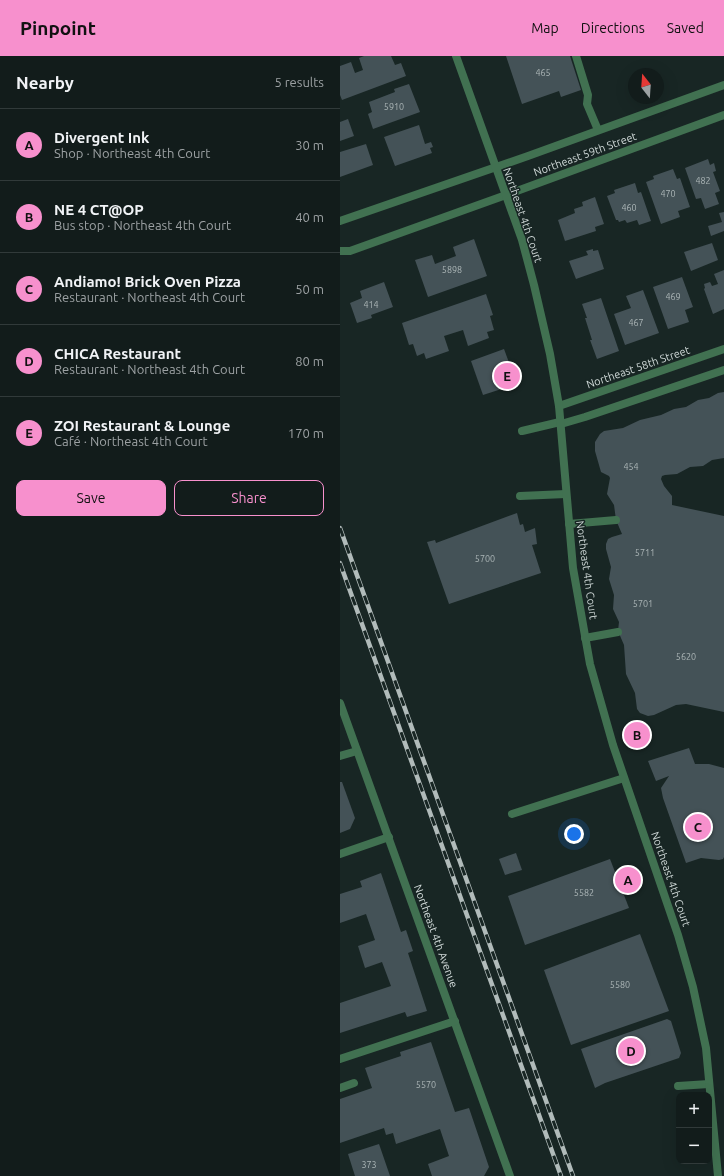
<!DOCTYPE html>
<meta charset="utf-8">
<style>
body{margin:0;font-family:Ubuntu,sans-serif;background:#1f2928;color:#f1f3f6}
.controls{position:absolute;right:12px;bottom:12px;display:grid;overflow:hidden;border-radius:8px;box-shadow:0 4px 16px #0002}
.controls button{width:36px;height:36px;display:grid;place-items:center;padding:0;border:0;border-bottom:1px solid #313a3a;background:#121c1b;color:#f1f3f6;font:20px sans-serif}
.compass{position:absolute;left:288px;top:12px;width:36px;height:36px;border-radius:50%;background:#121c1b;box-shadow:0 4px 16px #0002;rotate:343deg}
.you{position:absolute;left:234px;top:778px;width:14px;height:14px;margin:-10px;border:3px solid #fff;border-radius:50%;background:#1a73e8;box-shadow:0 0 0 6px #1a73e833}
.badge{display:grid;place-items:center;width:26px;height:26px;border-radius:50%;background:#f790cd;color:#111;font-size:13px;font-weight:700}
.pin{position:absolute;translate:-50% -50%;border:2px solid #fff;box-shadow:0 1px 4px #0006}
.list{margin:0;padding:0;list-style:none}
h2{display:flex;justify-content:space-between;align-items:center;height:52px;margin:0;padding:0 16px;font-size:17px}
h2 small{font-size:13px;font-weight:400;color:#9ca1a3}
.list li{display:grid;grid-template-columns:26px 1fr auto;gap:12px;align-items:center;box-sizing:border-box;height:72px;padding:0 16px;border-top:1px solid #313a3a}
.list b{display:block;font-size:15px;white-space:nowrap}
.list p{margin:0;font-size:13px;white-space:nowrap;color:#9ca1a3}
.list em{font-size:13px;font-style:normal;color:#9ca1a3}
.actions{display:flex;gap:8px;padding:12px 16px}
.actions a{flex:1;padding:9px 0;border:1px solid #f790cd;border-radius:8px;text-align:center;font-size:14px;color:#f790cd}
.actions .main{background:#f790cd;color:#111}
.map{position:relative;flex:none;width:384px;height:1120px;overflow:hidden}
header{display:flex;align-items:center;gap:24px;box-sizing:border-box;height:56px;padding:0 20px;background:#f790cd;color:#111}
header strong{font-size:19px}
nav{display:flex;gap:22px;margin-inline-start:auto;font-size:14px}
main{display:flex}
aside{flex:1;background:#121c1b}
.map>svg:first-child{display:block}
.building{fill:#445257}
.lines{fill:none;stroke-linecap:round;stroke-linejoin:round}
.service{stroke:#417151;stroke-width:8}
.minor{stroke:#417151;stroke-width:8}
.tertiary{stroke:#417151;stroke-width:8}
.rail-casing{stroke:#b1bbba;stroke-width:4.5}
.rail{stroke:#182624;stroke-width:3;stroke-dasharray:9;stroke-linecap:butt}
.labels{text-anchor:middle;stroke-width:3;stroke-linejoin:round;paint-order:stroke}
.number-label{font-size:9px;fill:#acb6b7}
.street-label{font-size:11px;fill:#cfd8d7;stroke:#182624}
</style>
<header>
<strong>Pinpoint</strong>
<nav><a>Map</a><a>Directions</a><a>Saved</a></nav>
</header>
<main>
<aside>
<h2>Nearby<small>5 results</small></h2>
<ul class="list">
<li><span class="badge">A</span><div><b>Divergent Ink</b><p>Shop · Northeast 4th Court</p></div><em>30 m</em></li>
<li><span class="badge">B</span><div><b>NE 4 CT@OP</b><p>Bus stop · Northeast 4th Court</p></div><em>40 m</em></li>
<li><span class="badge">C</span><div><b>Andiamo! Brick Oven Pizza</b><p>Restaurant · Northeast 4th Court</p></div><em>50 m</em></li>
<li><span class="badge">D</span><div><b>CHICA Restaurant</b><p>Restaurant · Northeast 4th Court</p></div><em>80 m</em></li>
<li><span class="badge">E</span><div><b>ZOI Restaurant &amp; Lounge</b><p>Café · Northeast 4th Court</p></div><em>170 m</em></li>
</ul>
<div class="actions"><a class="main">Save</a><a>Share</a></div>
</aside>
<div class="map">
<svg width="384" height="1120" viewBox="0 0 384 1120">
<rect width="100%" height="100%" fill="#182624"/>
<g class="building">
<path d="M24,0H51L55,9L61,7L66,20L2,44L0,39V10L11,6L15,17L23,14L19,2Z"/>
<path d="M166,0H230L241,34L221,41L219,35L182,48Z"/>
<path d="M69,28L80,56L33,73L28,58L32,56L29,46L55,36L54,33Z"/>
<path d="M8,63L14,80L0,85V66Z"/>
<path d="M79,69L85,88L91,86L93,91L90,92L92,97L55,110L44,81Z"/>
<path d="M26,88L33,109L0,121V96Z"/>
<path d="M368,103L370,109L374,107L376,115L373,116L380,135L375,137L379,148L365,153L361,142L356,143L345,112Z"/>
<path d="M333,113L337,123L340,122L350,151L338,155L340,161L321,168L306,126L314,123L313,120Z"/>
<path d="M295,127L298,137L301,136L311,165L299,169L297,164L287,167L285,164L279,166L278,164H276L267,140L275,137L274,134Z"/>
<path d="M255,141L264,168L255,171L256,175L225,185L218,164L235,157L234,153L243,150L242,146Z"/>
<path d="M384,156V175L371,180L368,170L382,166L379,157Z"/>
<path d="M134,183L147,220L88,241L75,204L92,199L95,208L116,200L113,191Z"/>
<path d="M372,187L378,204L351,215L344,196Z"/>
<path d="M253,193V195L258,194L264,213L236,223L229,205L248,199L246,195Z"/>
<path d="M384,214V253L373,258L364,233L365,232L364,228L370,226L372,230L378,228L374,218Z"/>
<path d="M342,221L353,251L345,254L349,266L328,273L313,231Z"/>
<path d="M44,226L53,251L31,259L32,262L17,267L10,247L22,242L20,235Z"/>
<path d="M303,234L319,277L285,289L274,258L291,252L286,240Z"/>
<path d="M146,238L153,259L150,260L154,274L147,276L149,282L128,290L123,274L104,280L109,295L86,303L84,297L77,300L73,288L69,289L62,267Z"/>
<path d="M261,242L279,295L257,303L250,284H252L245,262H247L242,248Z"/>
<path d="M164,293L177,328L143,339L131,305Z"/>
<path d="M384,336V402L372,404L363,410L350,411L337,418L325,419L322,420L321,423L324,430L332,440V449L384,460V656L346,648L336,649L314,659L308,660L300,657L297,653L295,637L286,618L284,589L278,575L279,566L273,553L274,539L269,523L271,511L266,493V488L268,483L272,481L282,478L276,464L274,449L267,438L270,422L269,420L261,416L255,395V386L260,378L264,375L283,372L300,364L321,359L334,353L346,351L358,344L369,342L378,337Z"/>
<path d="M177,457L180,469L183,468L185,476L195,472L197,488L192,489L201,517L109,548L87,486L95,484L96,487Z"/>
<path d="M349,692L355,708H369L384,712V801L383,803L379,804L361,802L346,807L323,742L321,732L329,720L316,725L308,705Z"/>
<path d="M0,726H2L15,762L10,773L0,777Z"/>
<path d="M176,797L182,814L165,819L159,803Z"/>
<path d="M270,803L289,852L185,889L168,840Z"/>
<path d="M41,817L61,876L66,874L73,895L68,897L87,955L67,961L65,956L0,977V947L51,930L42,906L25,912L18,890L35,884L26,858L0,867V838L22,831L20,825Z"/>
<path d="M300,878L329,955L231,989L204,914Z"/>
<path d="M327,963L331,965L341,997L339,1002L265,1027L255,1032L241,993Z"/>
<path d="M91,986L115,1056L129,1052L149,1111L144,1120H92L88,1108L109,1100L100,1073L56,1088L53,1077L46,1079L44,1072L0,1087V1043L32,1032L25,1012L61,1000L60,996Z"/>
<path d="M39,1088L50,1120H15L8,1098Z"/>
</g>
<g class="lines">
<g class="service">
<path d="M236,0L248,39L247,48L258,74"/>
<path d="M182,375L220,366"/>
<path d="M180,440L226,438"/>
<path d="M229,468L276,464"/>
<path d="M245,582L278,576"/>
<path d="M0,700L17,695"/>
<path d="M172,758L284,722"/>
<path d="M338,1030L369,1028"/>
<path d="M0,1032L14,1027"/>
</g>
<g class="minor">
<path d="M0,165L188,100L384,29"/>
<path d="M0,195H10L166,139L384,59"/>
<path d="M219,350L384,293"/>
<path d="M221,368L245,361L384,314"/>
<path d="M0,647L170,1120"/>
<path d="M0,798L49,781"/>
<path d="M0,1003L115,965"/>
</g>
<path class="tertiary" d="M116,0L182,184L194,229L210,298L219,350L233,512L250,608L273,689L338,879L353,931L366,992L378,1120"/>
<defs>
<g id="rail">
<path d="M0,472L233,1120"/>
<path d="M0,507L221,1120"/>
</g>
</defs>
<use href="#rail" class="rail-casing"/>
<use href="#rail" class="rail"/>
</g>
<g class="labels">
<g class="number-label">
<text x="203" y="20">465</text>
<text x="54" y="54">5910</text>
<text x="363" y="128">482</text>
<text x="328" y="141">470</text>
<text x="289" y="155">460</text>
<text x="112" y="217">5898</text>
<text x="333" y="244">469</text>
<text x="31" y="252">414</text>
<text x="296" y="270">467</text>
<text x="291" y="414">454</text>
<text x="305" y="500">5711</text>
<text x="145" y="506">5700</text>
<text x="303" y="551">5701</text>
<text x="346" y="604">5620</text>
<text x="244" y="840">5582</text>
<text x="280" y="932">5580</text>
<text x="86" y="1032">5570</text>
<text x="29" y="1112">373</text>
</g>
<g class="street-label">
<text transform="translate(245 98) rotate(-20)" y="4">Northeast 59th Street</text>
<text transform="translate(183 159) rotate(71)" y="4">Northeast 4th Court</text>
<text transform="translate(298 311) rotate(-19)" y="4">Northeast 58th Street</text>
<text transform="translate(247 514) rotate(82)" y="4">Northeast 4th Court</text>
<text transform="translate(331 823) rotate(71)" y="4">Northeast 4th Court</text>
<text transform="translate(96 880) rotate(70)" y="4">Northeast 4th Avenue</text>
</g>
</g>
</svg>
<div class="controls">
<button>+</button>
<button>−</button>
</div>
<svg class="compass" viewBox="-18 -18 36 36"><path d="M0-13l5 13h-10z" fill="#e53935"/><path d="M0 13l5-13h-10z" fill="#9ca1a3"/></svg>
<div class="you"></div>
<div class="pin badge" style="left:288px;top:824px">A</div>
<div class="pin badge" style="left:297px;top:679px">B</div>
<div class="pin badge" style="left:358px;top:771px">C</div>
<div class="pin badge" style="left:291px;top:995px">D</div>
<div class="pin badge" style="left:167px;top:320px">E</div>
</div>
</main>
